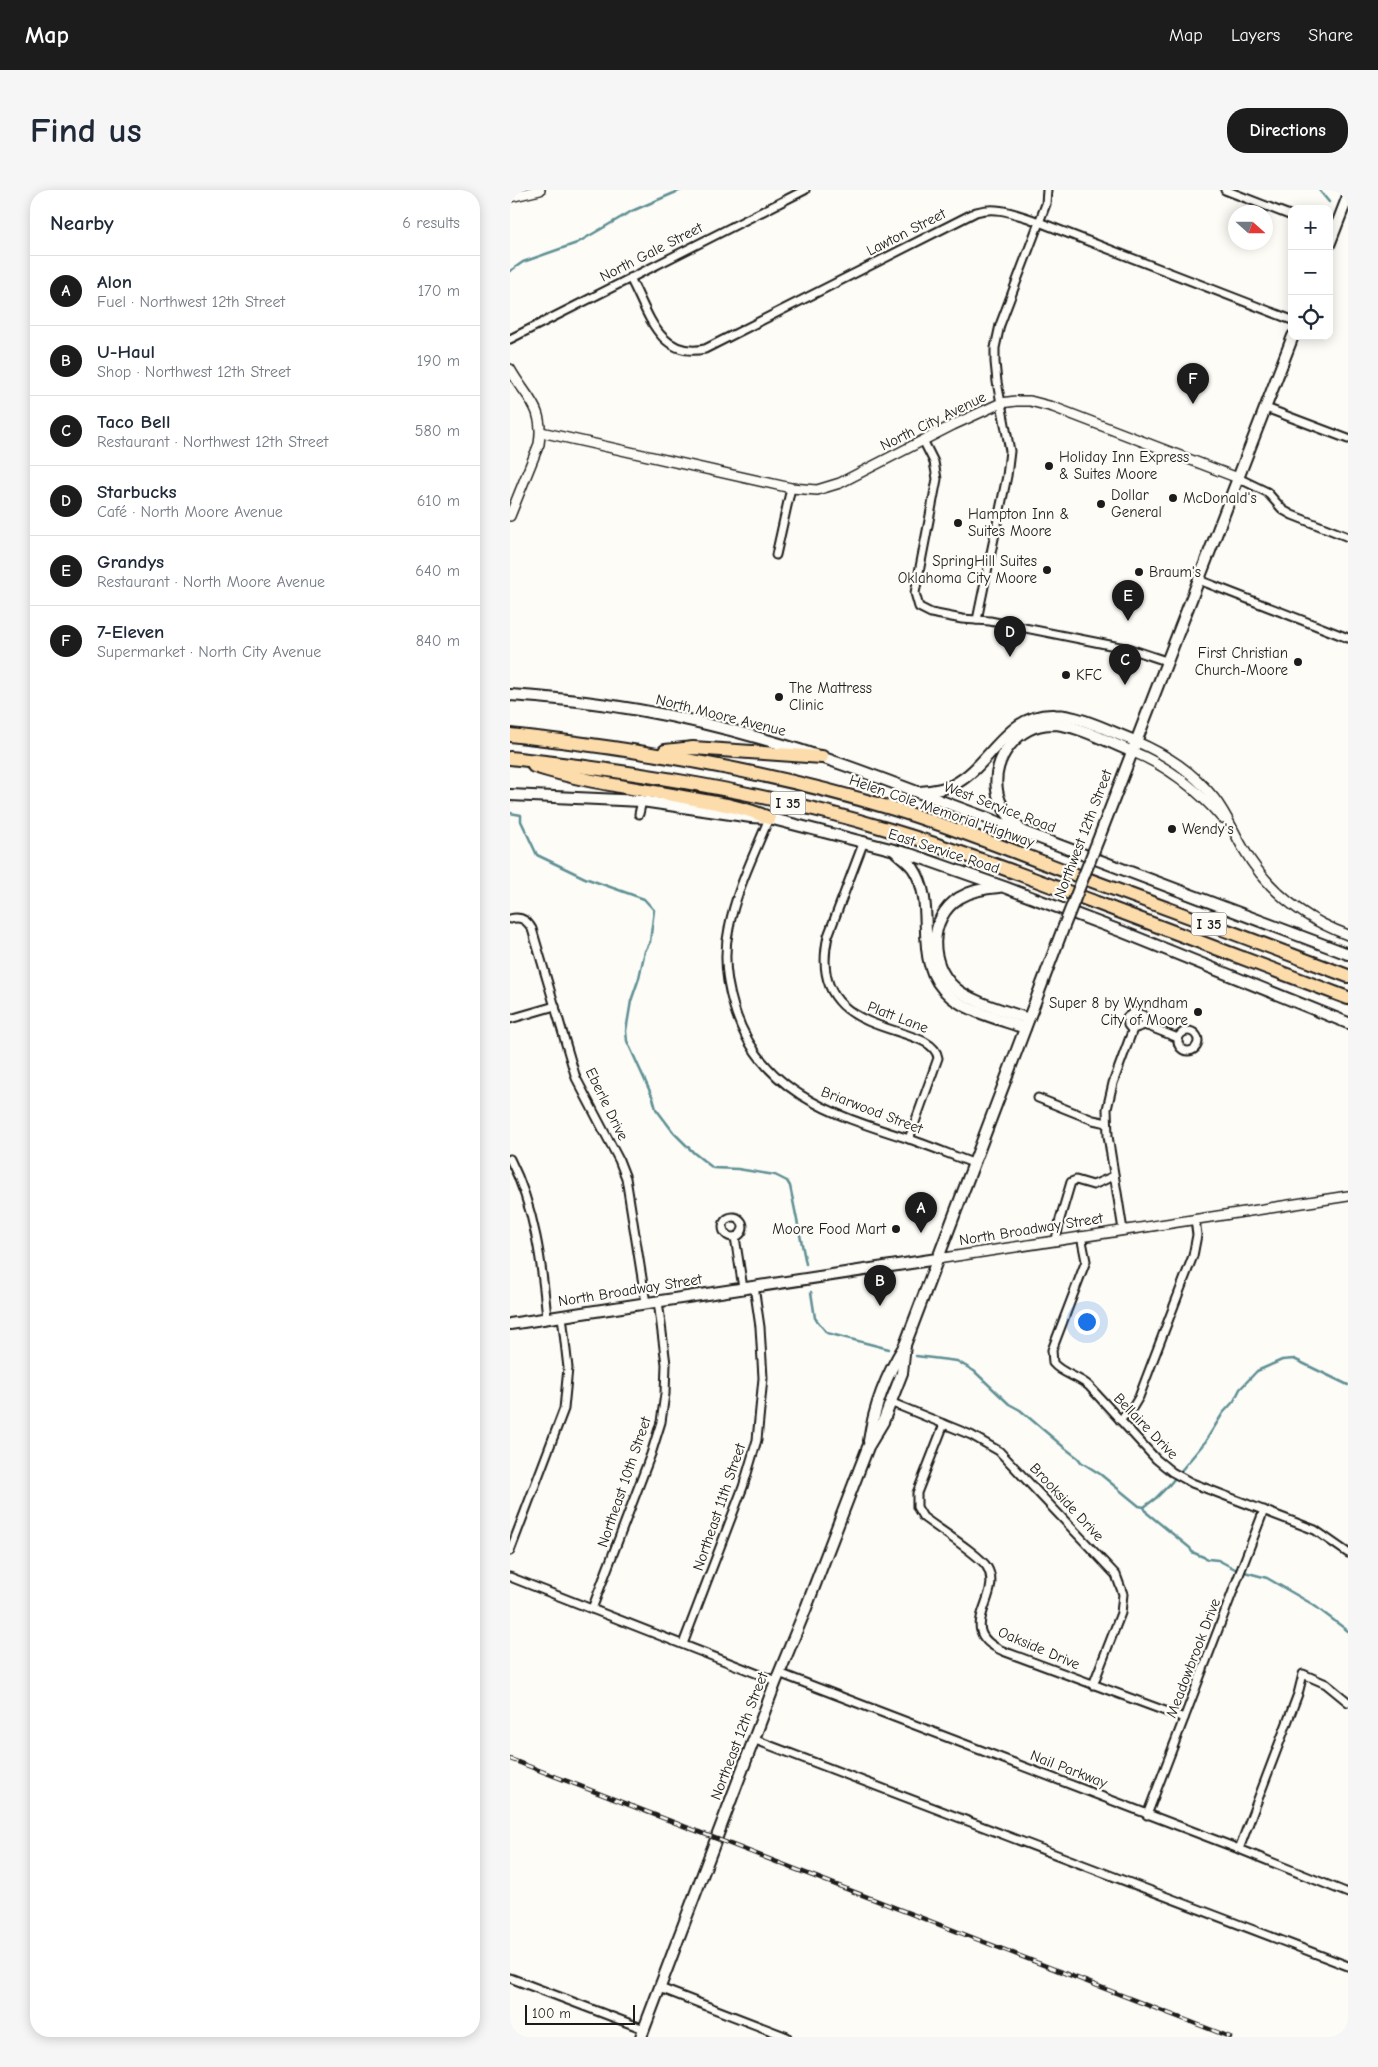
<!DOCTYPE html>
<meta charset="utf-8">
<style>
body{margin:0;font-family:"Comic Neue",sans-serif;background:#f6f6f7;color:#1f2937}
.controls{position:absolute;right:15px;top:15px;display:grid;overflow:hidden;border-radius:10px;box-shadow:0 2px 12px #0003}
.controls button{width:45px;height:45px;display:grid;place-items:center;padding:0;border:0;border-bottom:1px solid #e0e1e3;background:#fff;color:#1f2937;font:25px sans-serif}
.compass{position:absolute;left:718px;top:15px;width:45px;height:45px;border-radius:50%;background:#fff;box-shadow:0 2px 12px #0003;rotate:111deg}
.scale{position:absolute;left:15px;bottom:12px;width:110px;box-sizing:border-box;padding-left:5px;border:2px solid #1c1c1c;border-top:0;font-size:14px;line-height:18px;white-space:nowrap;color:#1c1c1c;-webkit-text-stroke:4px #fdfcf7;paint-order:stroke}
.you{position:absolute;left:576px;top:1131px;width:18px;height:18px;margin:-12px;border:4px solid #fff;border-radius:50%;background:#1a73e8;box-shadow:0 0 0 8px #1a73e833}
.badge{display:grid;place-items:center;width:32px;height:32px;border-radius:50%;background:#1c1c1c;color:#fff;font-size:16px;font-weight:700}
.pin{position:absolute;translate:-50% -41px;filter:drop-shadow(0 1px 2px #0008)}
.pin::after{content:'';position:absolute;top:26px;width:18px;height:15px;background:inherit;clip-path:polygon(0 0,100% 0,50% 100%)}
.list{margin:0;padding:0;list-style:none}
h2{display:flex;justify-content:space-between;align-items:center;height:65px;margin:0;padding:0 20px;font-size:21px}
h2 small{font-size:16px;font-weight:400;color:#747a83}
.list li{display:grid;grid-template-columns:32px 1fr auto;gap:15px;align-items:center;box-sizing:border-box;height:70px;padding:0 20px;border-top:1px solid #e0e1e3}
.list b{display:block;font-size:19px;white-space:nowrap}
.list p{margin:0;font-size:16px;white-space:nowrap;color:#747a83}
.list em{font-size:16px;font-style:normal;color:#747a83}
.icon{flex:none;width:28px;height:28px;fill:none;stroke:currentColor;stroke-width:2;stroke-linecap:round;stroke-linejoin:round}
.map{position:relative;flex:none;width:838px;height:1847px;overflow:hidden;border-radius:20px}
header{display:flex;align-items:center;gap:30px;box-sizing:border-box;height:70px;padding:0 25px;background:#1c1c1c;color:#fff}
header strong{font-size:24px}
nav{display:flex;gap:28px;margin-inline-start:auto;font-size:18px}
.intro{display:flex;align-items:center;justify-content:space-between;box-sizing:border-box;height:120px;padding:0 30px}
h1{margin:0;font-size:35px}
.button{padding:12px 22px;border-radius:20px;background:#1c1c1c;color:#fff;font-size:18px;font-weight:700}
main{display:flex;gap:30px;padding:0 30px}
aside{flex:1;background:#fff;border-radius:20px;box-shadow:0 2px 12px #0003}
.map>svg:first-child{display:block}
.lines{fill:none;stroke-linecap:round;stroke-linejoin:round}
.stream{stroke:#5e8f93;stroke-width:2.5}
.minor-casing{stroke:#1c1c1c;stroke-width:11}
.tertiary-casing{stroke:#1c1c1c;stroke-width:12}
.secondary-casing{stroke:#1c1c1c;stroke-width:14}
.motorway-casing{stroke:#1c1c1c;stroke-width:16}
.minor{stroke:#fdfcf7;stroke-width:7}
.tertiary{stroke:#fdfcf7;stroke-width:9}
.secondary{stroke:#fdfcf7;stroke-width:10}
.motorway{stroke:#fddcac;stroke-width:12}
.rail-casing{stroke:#1c1c1c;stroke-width:4.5}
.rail{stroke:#fdfcf7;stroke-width:2.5;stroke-dasharray:8;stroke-linecap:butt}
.secondary-bridge-casing{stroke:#1c1c1c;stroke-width:14;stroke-linecap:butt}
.secondary-bridge{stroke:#fdfcf7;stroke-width:10}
.poi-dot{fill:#1c1c1c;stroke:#fdfcf7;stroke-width:2}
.labels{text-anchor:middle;stroke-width:4.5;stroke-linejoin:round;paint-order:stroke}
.shield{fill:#fdfcf7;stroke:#605f5e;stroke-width:1}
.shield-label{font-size:14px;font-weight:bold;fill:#1c1c1c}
.street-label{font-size:15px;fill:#1c1c1c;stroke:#fdfcf7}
.poi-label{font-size:15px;fill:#1c1c1c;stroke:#fdfcf7;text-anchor:start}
</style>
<header>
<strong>Map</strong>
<nav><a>Map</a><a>Layers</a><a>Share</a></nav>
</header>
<div class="intro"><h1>Find us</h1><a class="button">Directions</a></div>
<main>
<aside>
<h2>Nearby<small>6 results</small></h2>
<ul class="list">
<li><span class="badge">A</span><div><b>Alon</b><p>Fuel · Northwest 12th Street</p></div><em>170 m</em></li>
<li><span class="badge">B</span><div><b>U-Haul</b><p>Shop · Northwest 12th Street</p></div><em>190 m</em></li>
<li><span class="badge">C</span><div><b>Taco Bell</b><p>Restaurant · Northwest 12th Street</p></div><em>580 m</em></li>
<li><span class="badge">D</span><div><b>Starbucks</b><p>Café · North Moore Avenue</p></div><em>610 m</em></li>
<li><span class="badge">E</span><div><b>Grandys</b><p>Restaurant · North Moore Avenue</p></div><em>640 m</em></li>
<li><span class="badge">F</span><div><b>7-Eleven</b><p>Supermarket · North City Avenue</p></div><em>840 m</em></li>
</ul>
</aside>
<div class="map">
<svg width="838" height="1847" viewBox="0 0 838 1847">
<rect width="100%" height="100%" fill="#fdfcf7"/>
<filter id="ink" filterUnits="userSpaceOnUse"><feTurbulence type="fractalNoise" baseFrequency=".02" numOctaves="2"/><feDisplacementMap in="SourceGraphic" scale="10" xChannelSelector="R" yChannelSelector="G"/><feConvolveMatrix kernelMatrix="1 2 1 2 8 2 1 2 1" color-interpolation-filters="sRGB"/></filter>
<g filter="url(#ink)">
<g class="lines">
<g class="stream">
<path d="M809,0L819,12"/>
<path d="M0,81L13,72L67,53L122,21L171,0"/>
<path d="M0,623L11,625V631L27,665L75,688L134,709L144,720L140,752L135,761L129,788L121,811L116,841L117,851L143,908L146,919L164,943L184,963L203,978L228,979L265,985L277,991L280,996L296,1074"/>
<path d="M301,1102L305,1128L317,1143L379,1159"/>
<path d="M406,1166L447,1171L464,1181L499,1214L510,1220L556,1259L568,1268L571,1272L590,1284L629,1316L634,1317L637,1323L680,1358L682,1362L698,1369L708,1370L727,1380L757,1388L802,1414L838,1441"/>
<path d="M634,1317L646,1308L660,1294L695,1252L713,1223L724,1211L730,1199L747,1181L772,1170L784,1169L838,1195"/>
</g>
<defs>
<g id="minor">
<path d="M715,0L782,26"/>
<path d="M120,88C138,121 148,169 195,159L466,22C486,16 502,23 521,29L782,130"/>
<path d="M0,149L295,0"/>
<path d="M756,218L838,249"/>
<path d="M413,250L424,272L427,289L405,403L409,417L421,423L452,429L480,431L620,459L656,471"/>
<path d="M728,288L757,302L773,320L782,325L838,347"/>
<path d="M266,365L281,298"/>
<path d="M689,390L838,448"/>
<path d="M467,430L497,286L500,261L487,192L485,172V158L490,135L536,14L537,0"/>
<path d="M129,624L132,611"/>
<path d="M259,628C245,663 226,700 219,738C213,765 216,791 224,817C249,901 320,924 396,948C418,955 441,965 463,973"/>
<path d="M354,651L318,746C294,854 423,829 428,868L399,949"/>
<path d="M0,729C11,726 17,730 22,739L66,888L109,970L116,988L136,1113"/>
<path d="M0,829L45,816"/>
<path d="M622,840L618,835L617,827L624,822L633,825L637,836"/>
<circle cx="678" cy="851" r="10"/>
<path d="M528,908L583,930L597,933"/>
<path d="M0,969C25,1018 32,1074 37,1128"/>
<circle cx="223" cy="1037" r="10"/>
<path d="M613,1040L598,946L597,919L603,893L623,839L635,835L668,848"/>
<path d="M571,1046L576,1071L542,1160L543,1173C552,1184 568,1186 579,1196L646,1269L662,1282L682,1293L805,1340L838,1363"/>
<path d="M225,1047L233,1098"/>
<path d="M546,1050L550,1029L561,992L566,990L583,995L604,986"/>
<path d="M380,1212L461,1245L489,1261L606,1385L613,1404L611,1423L583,1495"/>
<path d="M610,1230L623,1217L629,1207L683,1066L687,1045L685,1029"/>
<path d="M434,1234L407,1303V1317L413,1327C427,1338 470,1365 477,1377C495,1407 442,1439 493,1461L674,1528"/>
<path d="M0,1361L54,1219L58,1178L52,1126"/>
<path d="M0,1387L266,1491"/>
<path d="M82,1419L141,1264L151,1232L155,1204L156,1174L148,1111"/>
<path d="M173,1454L233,1297L247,1250L253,1188L250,1137L244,1096"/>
<path d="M269,1483L729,1659L838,1703"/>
<path d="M243,1549L838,1776"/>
<path d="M637,1625L754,1320"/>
<path d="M729,1659L788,1504L793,1484L816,1494L838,1512"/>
<path d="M0,1788L134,1839"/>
<path d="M150,1798L277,1847"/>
</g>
<g id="tertiary">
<path d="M0,7L30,0"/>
<path d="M0,179C16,208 35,217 29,254L0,326"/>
<path d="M31,242L281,298L307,300L330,293L443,235L491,213L506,211H520L543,217L728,288"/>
<path d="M625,551C657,565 682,581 704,608C716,623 723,641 733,658C757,700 792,728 838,745"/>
<path d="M621,561C656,575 687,599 712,628"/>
<path d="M427,1069L838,1006"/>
</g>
<g id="secondary">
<path d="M819,55L838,6"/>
<path d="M0,505C84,510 171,525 253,549C328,570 400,600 474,627C595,673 716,719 838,764"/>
<path d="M410,602C421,601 432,600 443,595C480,577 497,522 545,525C572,526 600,542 625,551"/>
<path d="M0,605L132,611L241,627L259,628L400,664L494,697L613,742L838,833"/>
<path d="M510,639C500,628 489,616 487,600C482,568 508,535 541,534C566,534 598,552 621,561"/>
<path d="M590,645L783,146"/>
<path d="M386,662C392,667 398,672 403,678C430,718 398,771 441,807C459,822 493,830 515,838"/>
<path d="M489,697C475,698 462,700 449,708C418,728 418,774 445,798C462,813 497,821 518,829"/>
<path d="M0,1134L427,1069"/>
<path d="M359,1251C364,1217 376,1185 395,1155L552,741"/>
<path d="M131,1847L266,1491L296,1418L358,1257L373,1232L392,1183L395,1155"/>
</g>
<g id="motorway">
<path d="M0,545C130,559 258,581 384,619C443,637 500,660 558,682C651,716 745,751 838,786"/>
<path d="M155,561L183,558L312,567"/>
<path d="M0,568C129,582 256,602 380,640C450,661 518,687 587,713C671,745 754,776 838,808"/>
<path d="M24,576C77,593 134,599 189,610C213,614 236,618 259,628"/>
</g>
</defs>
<use href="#minor" class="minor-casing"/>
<use href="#tertiary" class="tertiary-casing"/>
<use href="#secondary" class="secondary-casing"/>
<use href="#motorway" class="motorway-casing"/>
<use href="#minor" class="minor"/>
<use href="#tertiary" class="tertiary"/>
<use href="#secondary" class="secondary"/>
<use href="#motorway" class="motorway"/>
<defs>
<path id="rail" d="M0,1569L720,1847"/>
</defs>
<use href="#rail" class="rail-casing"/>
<use href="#rail" class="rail"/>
<defs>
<path id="secondary-bridge" d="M552,741L590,645"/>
</defs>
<use href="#secondary-bridge" class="secondary-bridge-casing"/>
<use href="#secondary-bridge" class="secondary-bridge"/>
</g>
</g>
<g class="poi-dot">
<circle cx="539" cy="276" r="5"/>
<circle cx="663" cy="308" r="5"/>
<circle cx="591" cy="314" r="5"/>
<circle cx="448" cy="333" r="5"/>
<circle cx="537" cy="380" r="5"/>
<circle cx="629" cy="382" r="5"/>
<circle cx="788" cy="472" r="5"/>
<circle cx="556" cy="485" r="5"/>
<circle cx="269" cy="507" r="5"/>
<circle cx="662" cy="639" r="5"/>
<circle cx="688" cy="822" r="5"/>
<circle cx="386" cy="1039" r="5"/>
</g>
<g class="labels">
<g class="shield">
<rect x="260.5" y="601.5" width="35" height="23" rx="4"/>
<rect x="681.5" y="722.5" width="35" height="23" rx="4"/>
</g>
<g class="shield-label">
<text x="278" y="618">I 35</text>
<text x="699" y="739">I 35</text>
</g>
<g class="street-label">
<text transform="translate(396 42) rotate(-27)" y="5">Lawton Street</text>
<text transform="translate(141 62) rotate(-27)" y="5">North Gale Street</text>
<text transform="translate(423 231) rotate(-26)" y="5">North City Avenue</text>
<text transform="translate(211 525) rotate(14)" y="5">North Moore Avenue</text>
<text transform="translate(490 617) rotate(21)" y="5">West Service Road</text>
<text transform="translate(432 621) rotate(19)" y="5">Helen Cole Memorial Highway</text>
<text transform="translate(573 644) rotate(-69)" y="5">Northwest 12th Street</text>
<text transform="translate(434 661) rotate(18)" y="5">East Service Road</text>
<text transform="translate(388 827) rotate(21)" y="5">Platt Lane</text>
<text transform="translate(97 914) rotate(64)" y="5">Eberle Drive</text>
<text transform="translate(362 920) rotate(21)" y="5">Briarwood Street</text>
<text transform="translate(521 1039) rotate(-9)" y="5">North Broadway Street</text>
<text transform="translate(120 1100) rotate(-9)" y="5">North Broadway Street</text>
<text transform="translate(636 1236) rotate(46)" y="5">Bellaire Drive</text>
<text transform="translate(114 1292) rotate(-71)" y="5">Northeast 10th Street</text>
<text transform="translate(557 1312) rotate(47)" y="5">Brookside Drive</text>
<text transform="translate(209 1317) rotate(-71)" y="5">Northeast 11th Street</text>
<text transform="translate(529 1458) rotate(23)" y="5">Oakside Drive</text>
<text transform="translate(683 1468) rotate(-69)" y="5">Meadowbrook Drive</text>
<text transform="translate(229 1546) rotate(-69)" y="5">Northeast 12th Street</text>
<text transform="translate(559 1579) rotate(21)" y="5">Nail Parkway</text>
</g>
<g class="poi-label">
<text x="549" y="272">Holiday Inn Express<tspan x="549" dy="17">&amp; Suites Moore</tspan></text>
<text x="601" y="310">Dollar<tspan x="601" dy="17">General</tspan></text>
<text x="673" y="313">McDonald's</text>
<text x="458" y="329">Hampton Inn &amp;<tspan x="458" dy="17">Suites Moore</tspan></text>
<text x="527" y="376" text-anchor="end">SpringHill Suites<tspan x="527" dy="17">Oklahoma City Moore</tspan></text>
<text x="639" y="387">Braum's</text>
<text x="778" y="468" text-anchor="end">First Christian<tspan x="778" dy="17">Church-Moore</tspan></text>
<text x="566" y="490">KFC</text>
<text x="279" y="503">The Mattress<tspan x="279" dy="17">Clinic</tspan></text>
<text x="672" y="644">Wendy's</text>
<text x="678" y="818" text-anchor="end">Super 8 by Wyndham<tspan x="678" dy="17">City of Moore</tspan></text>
<text x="376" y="1044" text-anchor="end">Moore Food Mart</text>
</g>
</g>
</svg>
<div class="controls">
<button>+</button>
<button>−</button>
<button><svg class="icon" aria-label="locate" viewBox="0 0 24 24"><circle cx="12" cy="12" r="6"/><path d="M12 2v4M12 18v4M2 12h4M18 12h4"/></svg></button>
</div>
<svg class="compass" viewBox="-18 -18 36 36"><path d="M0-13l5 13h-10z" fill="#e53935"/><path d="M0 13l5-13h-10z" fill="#747a83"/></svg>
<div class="scale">100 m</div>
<div class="you"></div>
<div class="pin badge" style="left:411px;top:1043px">A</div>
<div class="pin badge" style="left:370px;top:1116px">B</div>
<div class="pin badge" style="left:615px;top:495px">C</div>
<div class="pin badge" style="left:500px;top:467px">D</div>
<div class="pin badge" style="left:618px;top:431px">E</div>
<div class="pin badge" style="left:683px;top:214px">F</div>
</div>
</main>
